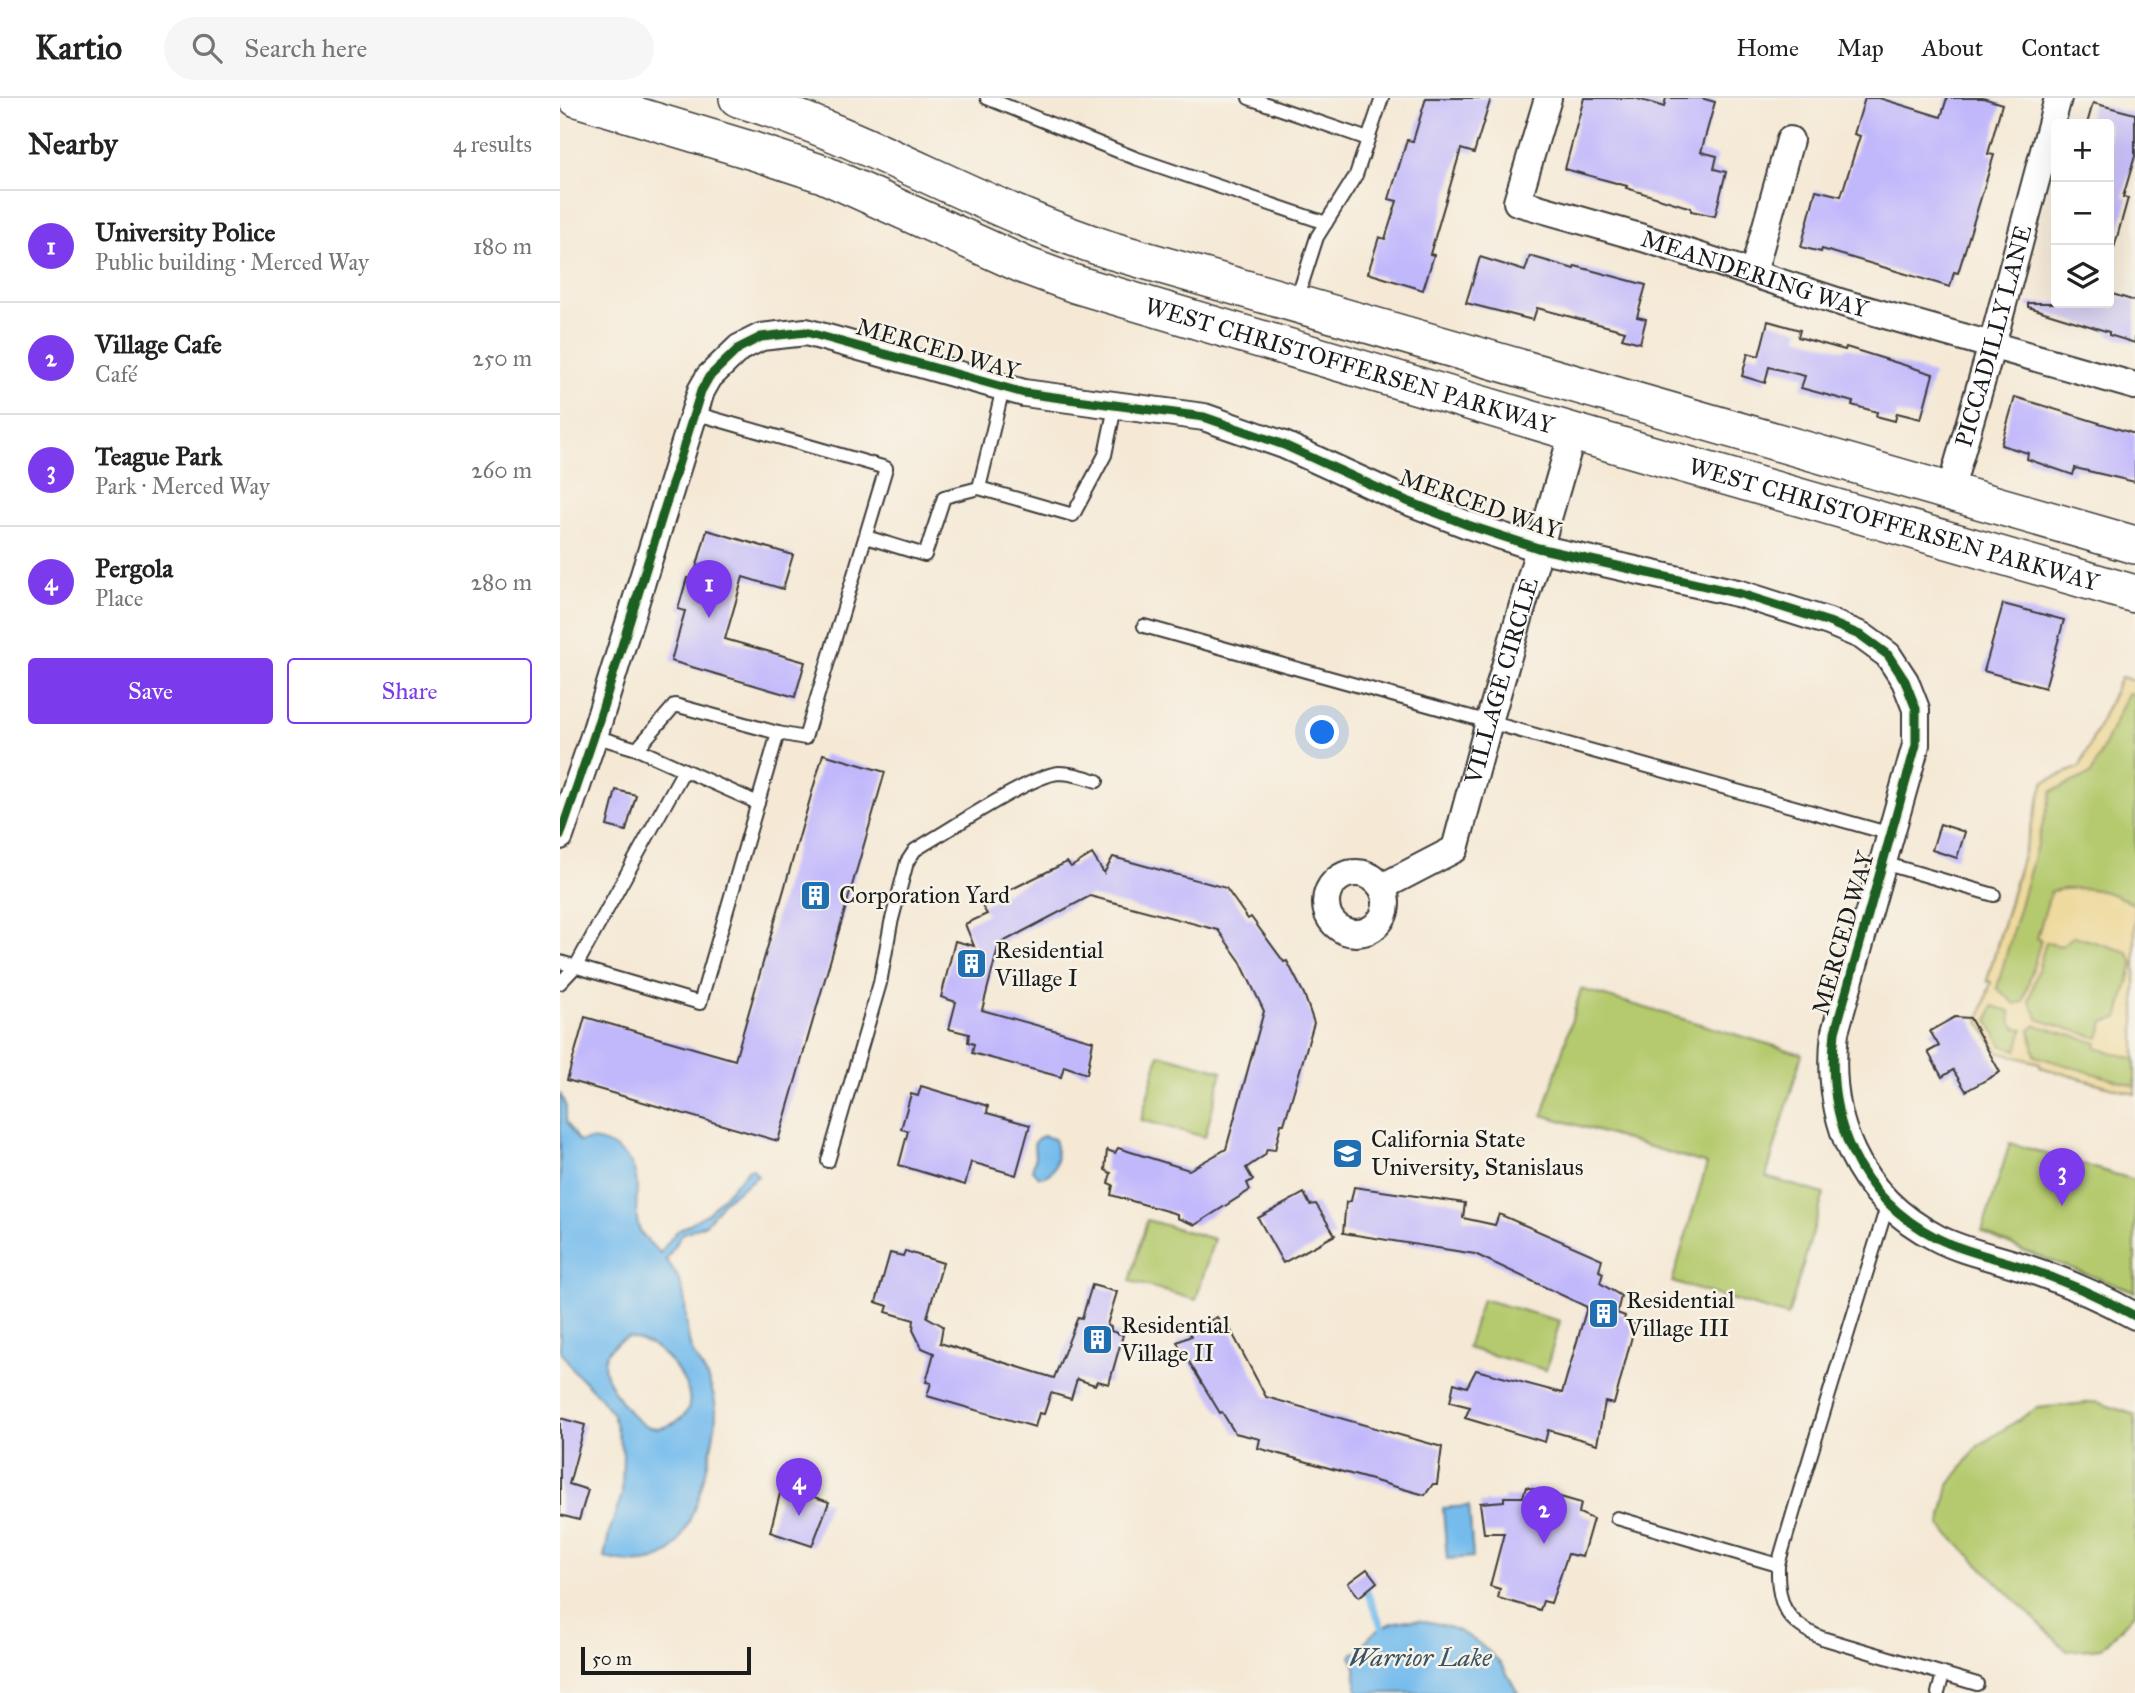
<!DOCTYPE html>
<meta charset="utf-8">
<style>
body{margin:0;font-family:"IM FELL Great Primer",serif;background:#f6f6f6;color:#222}
.controls{position:absolute;right:21px;top:21px;display:grid;overflow:hidden;border-radius:7px;box-shadow:0 7px 28px #0002}
.controls button{width:63px;height:63px;display:grid;place-items:center;padding:0;border:0;border-bottom:2px solid #e0e0e0;background:#fff;color:#222;font:35px sans-serif}
.scale{position:absolute;left:21px;bottom:18px;width:170px;box-sizing:border-box;padding-left:7px;border:4px solid #1c1c1c;border-top:0;font-size:19px;line-height:24px;white-space:nowrap;color:#1c1c1c;-webkit-text-stroke:5px #f7f3e8;paint-order:stroke}
.you{position:absolute;left:763px;top:635px;width:24px;height:24px;margin:-18px;border:5px solid #fff;border-radius:50%;background:#1a73e8;box-shadow:0 0 0 10px #1a73e833}
.badge{display:grid;place-items:center;width:46px;height:46px;border-radius:50%;background:#7c3aed;color:#fff;font-size:23px;font-weight:700}
.pin{position:absolute;translate:-50% -58px;filter:drop-shadow(0 2px 4px #0008)}
.pin::after{content:'';position:absolute;top:37px;width:24px;height:21px;background:inherit;clip-path:polygon(0 0,100% 0,50% 100%)}
.list{margin:0;padding:0;list-style:none}
h2{display:flex;justify-content:space-between;align-items:center;height:91px;margin:0;padding:0 28px;font-size:30px}
h2 small{font-size:23px;font-weight:400;color:#767676}
.list li{display:grid;grid-template-columns:46px 1fr auto;gap:21px;align-items:center;box-sizing:border-box;height:112px;padding:0 28px;border-top:2px solid #e0e0e0}
.list b{display:block;font-size:26px;white-space:nowrap}
.list p{margin:0;font-size:23px;white-space:nowrap;color:#767676}
.list em{font-size:23px;font-style:normal;color:#767676}
.actions{display:flex;gap:14px;padding:21px 28px}
.actions a{flex:1;padding:16px 0;border:2px solid #7c3aed;border-radius:7px;text-align:center;font-size:24px;color:#7c3aed}
.actions .main{background:#7c3aed;color:#fff}
.icon{flex:none;width:38px;height:38px;fill:none;stroke:currentColor;stroke-width:2;stroke-linecap:round;stroke-linejoin:round}
.map{position:relative;flex:none;width:1575px;height:1595px;overflow:hidden}
header{display:flex;align-items:center;gap:42px;box-sizing:border-box;height:98px;padding:0 35px;background:#fff;border-bottom:2px solid #e0e0e0}
header strong{font-size:33px}
nav{display:flex;gap:38px;margin-inline-start:auto;font-size:24px}
.search{width:490px;height:63px;background:#f6f6f6;display:flex;align-items:center;gap:18px;box-sizing:border-box;padding:0 24px;border-radius:38px;color:#767676;font-size:26px}
main{display:flex}
aside{flex:1;background:#fff}
.map>svg:first-child{display:block}
.green{fill:#b5ca6e;stroke:#687345;stroke-width:2}
.sand{fill:#eeda9e;stroke:#857b5d;stroke-width:2;fill-rule:evenodd}
.water{fill:#75bced;stroke:#486c84;stroke-width:2;fill-rule:evenodd}
.lines{fill:none;stroke-linecap:round;stroke-linejoin:round}
.stream{stroke:#75bced;stroke-width:7}
.building{fill:#c1b8fc}
.lane-casing{stroke:#3d3b38;stroke-width:16}
.street-casing{stroke:#3d3b38;stroke-width:30}
.secondary-casing{stroke:#3d3b38;stroke-width:40}
.lane{stroke:#fff;stroke-width:12}
.street{stroke:#fff;stroke-width:26}
.secondary{stroke:#fff;stroke-width:37}
.cycleway-casing{stroke:#f7f3e8;stroke-width:13}
.cycleway{stroke:#1b5e20;stroke-width:9}
.labels{text-anchor:middle;stroke-width:5;stroke-linejoin:round;paint-order:stroke}
.street-label{font-size:24px;fill:#1c1c1c;stroke:#f7f3e8}
.poi-label{font-size:24px;fill:#1c1c1c;stroke:#f7f3e8;text-anchor:start}
.water-label{font-size:26px;font-style:italic;fill:#3b5465;stroke:#f7f3e8}
</style>
<header>
<strong>Kartio</strong>
<div class="search"><svg class="icon" aria-label="search" viewBox="0 0 24 24"><circle cx="10" cy="10" r="6"/><path d="M15 15l6 6"/></svg>Search here</div>
<nav><a>Home</a><a>Map</a><a>About</a><a>Contact</a></nav>
</header>
<main>
<aside>
<h2>Nearby<small>4 results</small></h2>
<ul class="list">
<li><span class="badge">1</span><div><b>University Police</b><p>Public building · Merced Way</p></div><em>180 m</em></li>
<li><span class="badge">2</span><div><b>Village Cafe</b><p>Café</p></div><em>250 m</em></li>
<li><span class="badge">3</span><div><b>Teague Park</b><p>Park · Merced Way</p></div><em>260 m</em></li>
<li><span class="badge">4</span><div><b>Pergola</b><p>Place</p></div><em>280 m</em></li>
</ul>
<div class="actions"><a class="main">Save</a><a>Share</a></div>
</aside>
<div class="map">
<svg width="1575" height="1595" viewBox="0 0 1575 1595">
<rect width="100%" height="100%" fill="#f7f3e8"/>
<filter id="ink" filterUnits="userSpaceOnUse"><feTurbulence type="fractalNoise" baseFrequency=".0143" numOctaves="2"/><feDisplacementMap in="SourceGraphic" scale="14" xChannelSelector="R" yChannelSelector="G"/><feConvolveMatrix kernelMatrix="1 2 1 2 8 2 1 2 1" color-interpolation-filters="sRGB"/></filter>
<filter id="wash" filterUnits="userSpaceOnUse"><feTurbulence type="fractalNoise" baseFrequency=".00686" numOctaves="4" result="noise"/><feDisplacementMap in="SourceGraphic" scale="28" xChannelSelector="R" yChannelSelector="G"/><feGaussianBlur stdDeviation="1.57" result="paint"/><feColorMatrix in="noise" values="0 0 0 0 0 0 0 0 0 0 0 0 0 0 0 0 0 1.4 0 .05"/><feComposite in="paint" operator="in"/></filter>
<g filter="url(#wash)">
<rect width="100%" height="100%" fill="#f5e9d6"/>
<g class="green">
<path d="M1561,579L1575,583V996L1480,969V965L1438,954L1419,923L1431,884L1427,883L1484,684L1520,669Z"/>
<path d="M1021,891L1242,956L1206,1079L1264,1096L1228,1218L1112,1184L1147,1066L983,1017Z"/>
<path d="M599,956L662,973L645,1039L581,1022Z"/>
<path d="M1450,1045L1575,1082V1194L1462,1152L1422,1134Z"/>
<path d="M587,1122L654,1141L636,1202L570,1183Z"/>
<path d="M922,1201L1000,1223L986,1272L907,1250Z"/>
<path d="M1537,1304L1575,1317V1515L1542,1550L1507,1553L1380,1428L1389,1387L1418,1348L1477,1310Z"/>
</g>
<path class="sand" d="M1561,579L1575,583V596L1568,595L1531,676L1492,693L1437,890L1455,906L1463,904L1481,842L1477,840L1491,793C1522,787 1548,791 1575,807V961L1536,950L1537,945L1476,927L1470,932L1475,958L1575,988V996L1480,969V965L1438,954L1419,923L1431,884L1427,883L1484,684L1520,669ZM1514,838L1568,854L1573,866L1558,920L1544,924L1539,940L1479,922L1469,903L1486,844L1501,848ZM1433,908L1450,913L1451,924L1456,930L1463,931L1457,952L1442,948L1428,923Z"/>
<g class="water">
<path d="M0,995L6,1009V1024L19,1044C42,1036 73,1056 76,1080C79,1097 73,1113 79,1130C81,1139 93,1148 100,1155L116,1134L148,1115L189,1071H193L198,1078L164,1103L146,1126L122,1136L106,1162C133,1195 121,1210 130,1247C132,1257 140,1266 145,1275C150,1285 155,1300 156,1311C157,1342 133,1438 107,1456C88,1469 64,1464 44,1460L49,1435L62,1396L63,1356L53,1317L38,1297L13,1272L0,1251ZM68,1239C78,1242 89,1245 97,1251C118,1268 148,1307 114,1325C88,1339 71,1319 58,1299C41,1275 35,1253 68,1239Z"/>
<path d="M483,1038L494,1041C499,1056 498,1078 479,1079L472,1072L475,1061L474,1046L477,1041Z"/>
<path d="M909,1408L913,1459L887,1461L883,1410Z"/>
<path d="M847,1522C882,1522 914,1536 937,1562C946,1571 951,1584 958,1595H798L796,1589L795,1566L791,1559L793,1555L798,1554C811,1534 822,1525 847,1522Z"/>
</g>
<g class="lines">
<path class="stream" d="M807,1494L822,1530"/>
</g>
<g id="blocks">
<g class="building">
<path d="M866,0H931L914,55L901,51L870,156L874,157L863,192L808,175L819,139L825,141L837,103L829,101L847,42L853,43Z"/>
<path d="M1024,0H1075L1104,9L1106,0H1141L1155,4L1141,54L1157,58L1154,71L1166,74L1155,118L1131,113V110L1066,90L1067,88L1005,71Z"/>
<path d="M1305,0H1319L1381,19L1387,0H1423L1442,6L1428,56L1434,57L1398,175L1394,174L1390,189L1262,151L1261,154L1241,149L1256,92L1281,98L1300,38L1294,36Z"/>
<path d="M1533,5L1575,16V58L1563,99L1568,100L1554,150L1549,149V26H1527Z"/>
<path d="M970,158L1014,171L1015,168L1086,187L1077,219L1086,221L1080,245L1062,240L1065,233L977,210L973,222L906,205L920,159L965,173Z"/>
<path d="M1549,195L1575,203V245L1549,237V234L1468,209V205H1549Z"/>
<path d="M1208,223L1240,232L1238,239L1285,252L1286,249L1373,276L1361,321L1337,315L1335,323L1316,318L1317,314L1292,307L1293,304L1241,290L1245,278L1209,269L1205,285L1182,278L1188,255L1199,258Z"/>
<path d="M1455,299L1575,336V384L1515,370L1513,377L1467,361L1468,355L1441,347Z"/>
<path d="M147,432L233,457L223,491L183,479L165,541L245,564L235,599L111,563L125,513L118,511L127,480L133,481Z"/>
<path d="M1443,506L1504,522L1485,590L1424,573Z"/>
<path d="M263,656L325,674L218,1043L7,982L25,919L175,962Z"/>
<path d="M56,692L76,697L66,733L47,728Z"/>
<path d="M1380,726L1405,734L1397,760L1372,752Z"/>
<path d="M532,756L544,775L553,759L666,790L688,821L691,819L724,864L727,863L744,896L754,925L724,1026H721L715,1052L707,1051L705,1057L686,1070L693,1082L687,1085L690,1092L635,1127L617,1120V1116L551,1097L553,1087L548,1085L551,1075L545,1072L547,1052L555,1055L558,1050L629,1072L666,1051L704,913L680,863L658,832L530,798L439,846L422,912L533,943L527,976L504,968L501,979L412,955L414,946L408,944L409,936L389,931L396,904L381,899L395,843L414,848L405,826L427,816L422,808L452,791L507,764L511,769Z"/>
<path d="M1395,919L1410,920L1440,974L1406,993L1393,972L1382,979L1368,954L1379,948L1370,933Z"/>
<path d="M361,988L428,1008L427,1015L470,1027L456,1077L411,1064L405,1087L339,1067L348,1033L341,1031L351,996L358,998Z"/>
<path d="M794,1089L905,1105L903,1120L935,1127L939,1116L1042,1161L1039,1173L1043,1175L1040,1185L1061,1198L1057,1215L1065,1218L1064,1223L1075,1227L1054,1306L1045,1304L1037,1346L988,1332L985,1344L905,1320L910,1309L890,1304L894,1285L907,1289L916,1272L1002,1295L1027,1209L915,1156L783,1135L786,1104L791,1103Z"/>
<path d="M744,1095L750,1107L756,1106L775,1137L723,1165L698,1120Z"/>
<path d="M345,1153L383,1165L367,1219L383,1228L380,1245L494,1280L518,1219L522,1220L532,1187L557,1194L547,1227L551,1229V1233L563,1237L549,1286L537,1283L535,1287L517,1281L511,1301L491,1295L484,1316L479,1315L475,1329L367,1298L371,1285L366,1284L374,1255L362,1250L353,1232L354,1222L326,1214L328,1208L316,1204L330,1155L343,1158Z"/>
<path d="M657,1219L662,1228L668,1227L706,1299L882,1349L877,1386H873L865,1397L698,1350L700,1341L675,1335L662,1314L660,1315L617,1244L631,1238L629,1233Z"/>
<path d="M0,1320L25,1327L9,1386L28,1392L19,1422L0,1417Z"/>
<path d="M222,1388L269,1404L252,1448L210,1434Z"/>
<path d="M966,1389L1021,1405L1019,1415L1033,1421L1022,1459L1008,1456L991,1505L983,1503L980,1512L938,1500L940,1491L930,1488L944,1435H924L920,1405L944,1403V1399H963Z"/>
<path d="M807,1471L817,1484L799,1499L788,1485Z"/>
</g>
</g>
</g>
<g filter="url(#ink)">
<use href="#blocks" fill-opacity="0" stroke="#3d3b38" stroke-width="2"/>
<g class="lines">
<defs>
<g id="lane">
<path d="M427,0L575,60L766,125"/>
<path d="M689,0L808,41"/>
<path d="M737,201L757,139L796,77L822,0"/>
<path d="M134,315L326,370L245,640L218,635"/>
<path d="M419,390L443,290"/>
<path d="M306,439L365,457L384,399L419,390L513,417L545,357L555,309"/>
<path d="M584,528L1331,736"/>
<path d="M34,638L77,651L198,705"/>
<path d="M1323,765L1434,797"/>
<path d="M0,864L140,905L218,635L115,607L77,651"/>
<path d="M0,885L16,868L124,672"/>
<path d="M268,1063L320,885L331,825L347,764L355,752L368,744C394,729 474,676 499,675C512,675 525,679 537,683"/>
<path d="M1057,1420L1218,1467C1253,1346 1291,1225 1328,1105"/>
<path d="M1218,1467C1217,1506 1225,1524 1262,1540L1417,1586"/>
<path d="M1378,1595L1383,1576"/>
</g>
<g id="street">
<path id="s1" d="M988,0L957,104L1083,140L1283,205L1575,288"/>
<path d="M1193,175L1230,42"/>
<path id="s2" d="M1390,393L1432,247L1498,0"/>
<path d="M0,738L34,638L141,293L149,279L179,250L201,239L246,234L464,295L644,319L724,347L842,401L908,427L978,450L1181,496L1269,524L1302,538L1328,557L1345,583L1356,611V647L1275,934C1265,1021 1297,1099 1377,1140C1404,1154 1434,1159 1463,1169C1502,1182 1539,1198 1575,1218"/>
<circle cx="796" cy="805" r="30"/>
<path id="s3" d="M822,789L895,751L929,624L1013,334"/>
</g>
<g id="secondary">
<path id="s4" d="M17,0L193,53L263,76L466,168L515,186L1013,334L1575,496"/>
<path d="M178,0C308,39 424,112 553,153L1575,447"/>
</g>
</defs>
<use href="#lane" class="lane-casing"/>
<use href="#street" class="street-casing"/>
<use href="#secondary" class="secondary-casing"/>
<use href="#lane" class="lane"/>
<use href="#street" class="street"/>
<use href="#secondary" class="secondary"/>
<defs>
<path id="cycleway" d="M0,738L34,638L141,293L149,279L179,250L201,239L246,234L464,295L644,319L724,347L842,401L908,427L978,450L1181,496L1269,524L1302,538L1328,557L1345,583L1356,611V647L1275,934C1265,1021 1297,1099 1377,1140C1404,1154 1434,1159 1463,1169C1502,1182 1539,1198 1575,1218"/>
</defs>
<use href="#cycleway" class="cycleway-casing"/>
<use href="#cycleway" class="cycleway"/>
</g>
</g>
<defs>
<symbol id="building-square" viewBox="-11 -11 22 22"><rect x="-9" y="-9" width="18" height="18" rx="4" fill="#1f6fb2" stroke="#f7f3e8"/><path d="M-4-6H4V6H1V3H-1V6H-4ZM-2.5-4.3h1.7v1.8h-1.7ZM.8-4.3h1.7v1.8H.8ZM-2.5-1h1.7V.8h-1.7ZM.8-1h1.7V.8H.8Z" fill="#fff"/></symbol>
<symbol id="university-square" viewBox="-11 -11 22 22"><rect x="-9" y="-9" width="18" height="18" rx="4" fill="#1f6fb2" stroke="#f7f3e8"/><path d="M0-5L7-2L0 1L-7-2ZM-4 1L0 2.5L4 1V4Q0 6-4 4Z" fill="#fff"/></symbol>
</defs>
<g fill-rule="evenodd">
<use href="#building-square" x="238" y="780" width="35" height="35"/>
<use href="#building-square" x="394" y="848" width="35" height="35"/>
<use href="#university-square" x="770" y="1038" width="35" height="35"/>
<use href="#building-square" x="1026" y="1198" width="35" height="35"/>
<use href="#building-square" x="520" y="1224" width="35" height="35"/>
</g>
<g class="labels">
<g class="street-label">
<text dy="8" stroke="none"><textPath href="#s1" startOffset="357">MEANDERING WAY</textPath></text>
<text dy="8" stroke="none"><textPath href="#s2" startOffset="161">PICCADILLY LANE</textPath></text>
<text transform="translate(378 251) rotate(16)" y="8">MERCED WAY</text>
<text dy="8" stroke="none"><textPath href="#s4" startOffset="819">WEST CHRISTOFFERSEN PARKWAY</textPath></text>
<text transform="translate(920 406) rotate(19)" y="8">MERCED WAY</text>
<text dy="8" stroke="none"><textPath href="#s4" startOffset="1386">WEST CHRISTOFFERSEN PARKWAY</textPath></text>
<text dy="8" stroke="none"><textPath href="#s3" startOffset="257">VILLAGE CIRCLE</textPath></text>
<text transform="translate(1283 835) rotate(-74)" y="8">MERCED WAY</text>
</g>
<g class="poi-label">
<text x="279" y="805">Corporation Yard</text>
<text x="435" y="860">Residential<tspan x="435" dy="28">Village I</tspan></text>
<text x="811" y="1049">California State<tspan x="811" dy="28">University, Stanislaus</tspan></text>
<text x="1066" y="1210">Residential<tspan x="1066" dy="28">Village III</tspan></text>
<text x="561" y="1235">Residential<tspan x="561" dy="28">Village II</tspan></text>
</g>
<g class="water-label">
<text x="860" y="1568">Warrior Lake</text>
</g>
</g>
</svg>
<div class="controls">
<button>+</button>
<button>−</button>
<button><svg class="icon" aria-label="layers" viewBox="0 0 24 24"><path d="M12 4l9 5-9 5-9-5zM3 14l9 5 9-5"/></svg></button>
</div>
<div class="scale">50 m</div>
<div class="you"></div>
<div class="pin badge" style="left:149px;top:520px">1</div>
<div class="pin badge" style="left:984px;top:1446px">2</div>
<div class="pin badge" style="left:1502px;top:1108px">3</div>
<div class="pin badge" style="left:239px;top:1418px">4</div>
</div>
</main>
